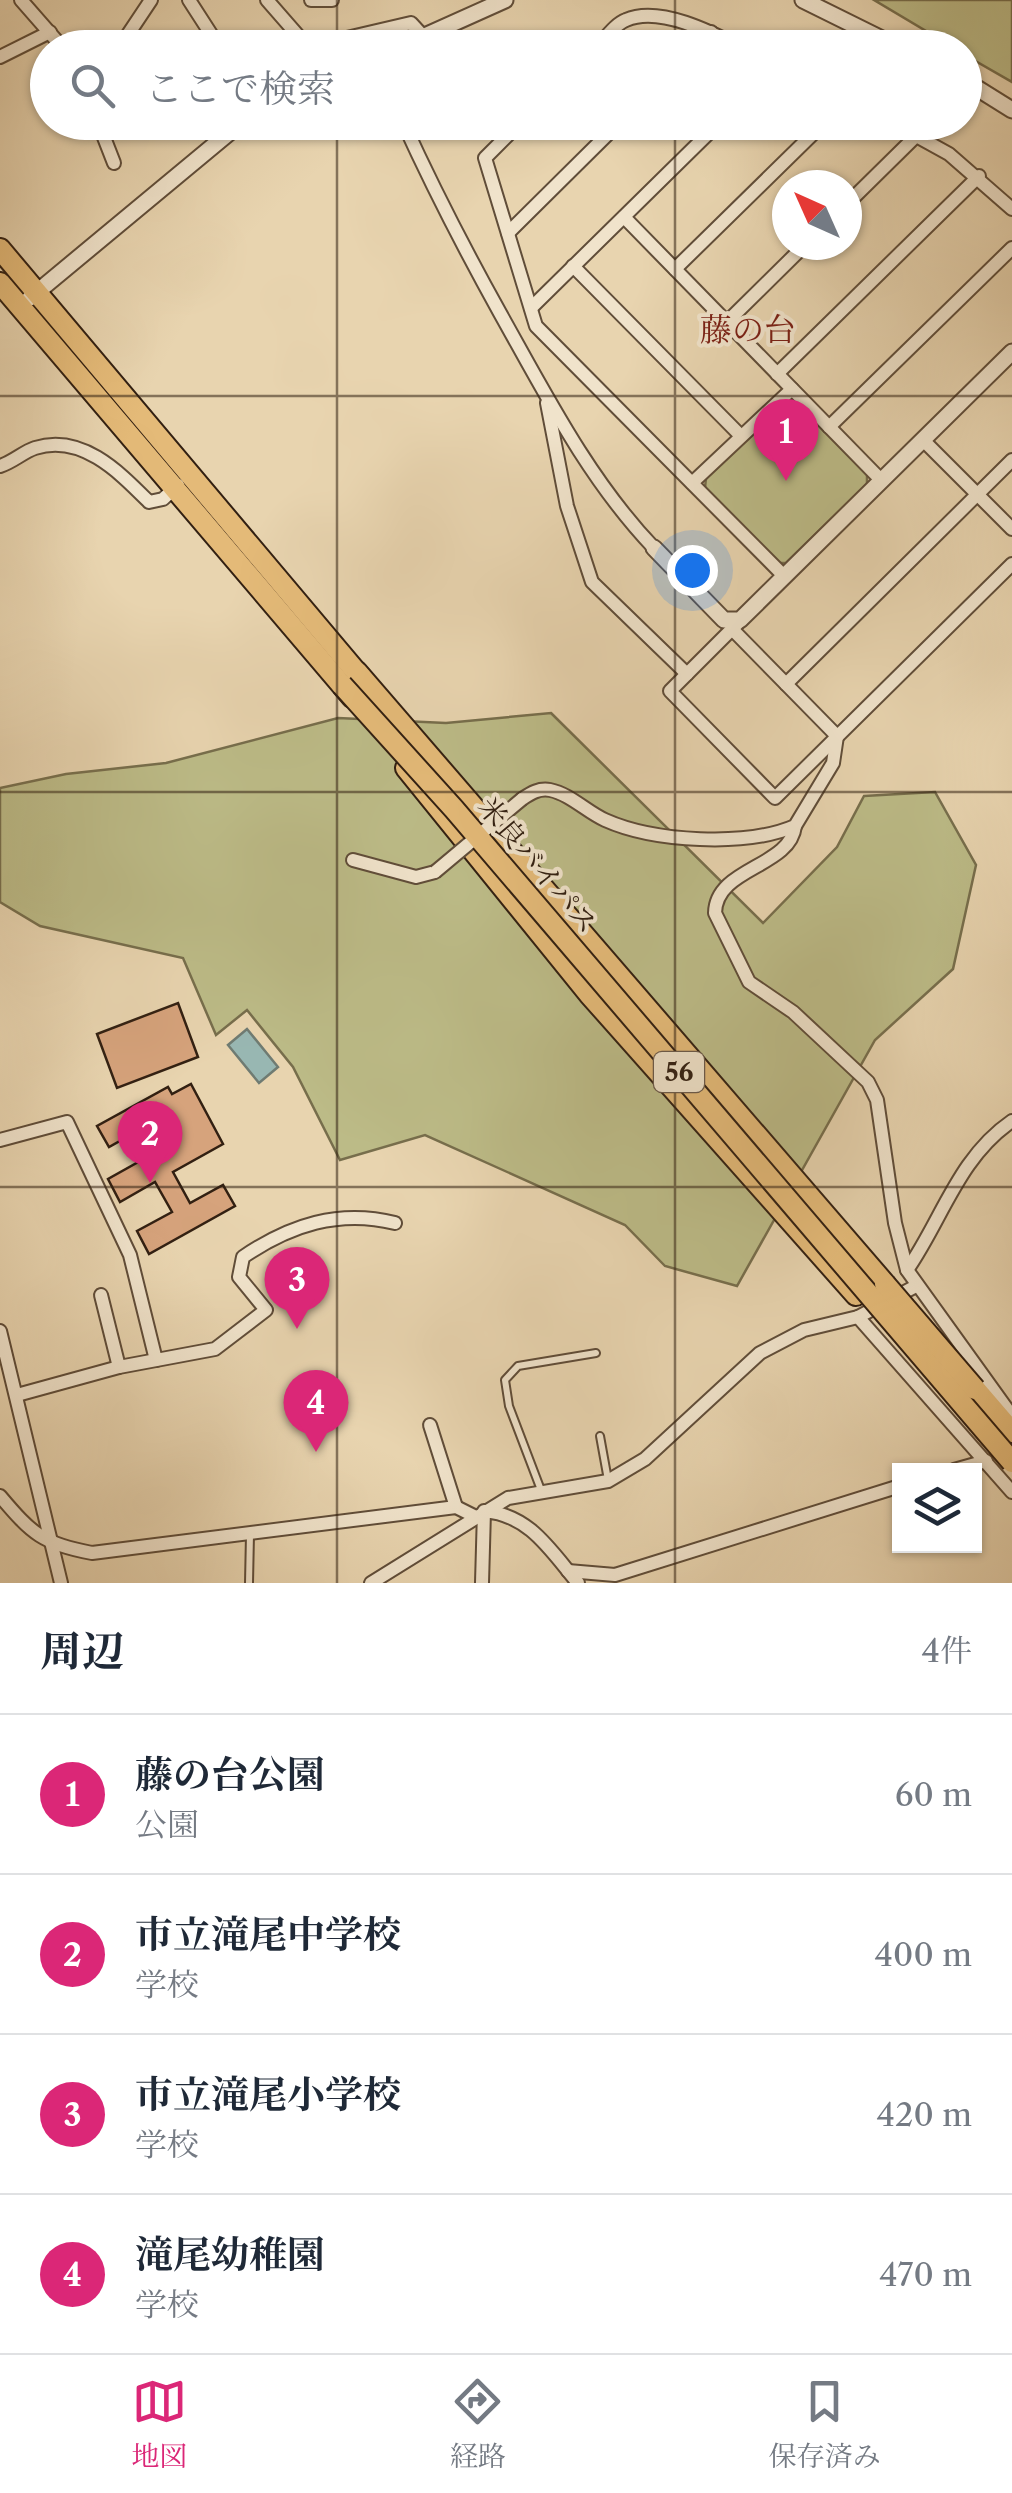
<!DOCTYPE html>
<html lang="ja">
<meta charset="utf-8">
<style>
body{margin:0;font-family:"Libre Caslon Text","Noto Serif JP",serif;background:#f2f2f3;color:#1f2937}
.controls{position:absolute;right:30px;bottom:30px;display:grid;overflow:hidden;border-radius:0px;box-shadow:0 2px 8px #0004}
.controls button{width:90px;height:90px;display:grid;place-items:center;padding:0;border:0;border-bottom:2px solid #e0e1e3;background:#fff;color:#1f2937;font:50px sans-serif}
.compass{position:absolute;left:772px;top:170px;width:90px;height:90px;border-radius:50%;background:#fff;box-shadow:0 2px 8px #0004;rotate:315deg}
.you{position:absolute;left:692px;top:570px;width:35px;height:35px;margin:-25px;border:8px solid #fff;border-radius:50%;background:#1a73e8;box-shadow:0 0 0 15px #1a73e833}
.badge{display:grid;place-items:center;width:65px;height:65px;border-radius:50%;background:#db2777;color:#fff;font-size:32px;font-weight:700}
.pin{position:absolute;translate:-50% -82px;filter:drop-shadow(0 2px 5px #0008)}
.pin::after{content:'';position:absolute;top:52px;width:35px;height:30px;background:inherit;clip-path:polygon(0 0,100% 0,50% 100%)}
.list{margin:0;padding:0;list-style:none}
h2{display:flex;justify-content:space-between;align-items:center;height:130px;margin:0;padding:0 40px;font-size:42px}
h2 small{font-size:32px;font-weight:400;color:#747a83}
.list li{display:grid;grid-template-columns:65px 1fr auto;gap:30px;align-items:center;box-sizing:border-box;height:160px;padding:0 40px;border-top:2px solid #e0e1e3}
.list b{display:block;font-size:38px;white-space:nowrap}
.list p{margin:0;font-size:32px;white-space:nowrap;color:#747a83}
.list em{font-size:32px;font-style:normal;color:#747a83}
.icon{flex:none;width:55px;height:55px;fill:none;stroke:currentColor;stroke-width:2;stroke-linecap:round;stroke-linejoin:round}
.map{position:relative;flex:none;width:1012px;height:1583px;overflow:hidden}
.search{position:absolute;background:#fff;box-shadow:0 2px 8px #0004;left:30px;right:30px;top:30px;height:110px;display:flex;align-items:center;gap:25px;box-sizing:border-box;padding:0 35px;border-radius:55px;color:#747a83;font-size:38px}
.sheet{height:770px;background:#fff}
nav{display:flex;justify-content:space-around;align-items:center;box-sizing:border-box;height:140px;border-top:2px solid #e0e1e3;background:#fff;font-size:28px;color:#747a83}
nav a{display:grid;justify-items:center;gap:5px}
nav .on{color:#db2777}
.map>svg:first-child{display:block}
.green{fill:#bcbb87;stroke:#776e4c;stroke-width:2.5}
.water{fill:#98b7b2;stroke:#6f7b72;stroke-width:2.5}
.building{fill:#d6a37c;stroke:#322012;stroke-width:2.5}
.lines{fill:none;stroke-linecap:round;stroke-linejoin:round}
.service-casing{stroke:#604d39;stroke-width:10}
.minor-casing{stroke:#604d39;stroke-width:16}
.tertiary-casing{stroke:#604d39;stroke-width:19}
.primary-casing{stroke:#322012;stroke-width:24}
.service{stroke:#f0e3cb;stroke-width:6}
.minor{stroke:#f0e3cb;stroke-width:12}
.tertiary{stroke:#f0e3cb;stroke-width:15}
.primary{stroke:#e4ba78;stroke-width:20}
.minor-bridge-casing{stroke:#604d39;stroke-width:16;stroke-linecap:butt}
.primary-bridge-casing{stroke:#322012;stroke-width:24;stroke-linecap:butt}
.minor-bridge{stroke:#f0e3cb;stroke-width:12}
.primary-bridge{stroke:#e4ba78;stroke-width:20}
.grid{fill:none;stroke:#322012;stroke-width:2.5;stroke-opacity:0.55}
.labels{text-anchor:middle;stroke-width:8;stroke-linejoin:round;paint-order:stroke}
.shield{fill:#f0e3cb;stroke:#6b5a4a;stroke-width:2.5}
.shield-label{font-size:25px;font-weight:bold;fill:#322012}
.street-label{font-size:28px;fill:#322012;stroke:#f0e3cb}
.quarter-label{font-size:32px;fill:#7a1f14;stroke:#f0e3cb}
</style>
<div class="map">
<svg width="1012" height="1583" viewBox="0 0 1012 1583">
<rect width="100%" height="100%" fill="#e8d4af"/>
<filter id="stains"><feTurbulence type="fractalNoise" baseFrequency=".002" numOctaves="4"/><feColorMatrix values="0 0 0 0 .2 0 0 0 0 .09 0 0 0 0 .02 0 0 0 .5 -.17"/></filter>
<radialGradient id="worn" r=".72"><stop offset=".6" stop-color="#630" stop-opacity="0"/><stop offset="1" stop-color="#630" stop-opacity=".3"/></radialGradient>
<g class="green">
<path d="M874,0H1012V82L965,55L964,48L953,47Z"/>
<path d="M791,396L867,475V484L786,563H779L705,488L706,478Z"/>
<path d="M551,713L763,923L837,847L864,796L935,792L976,865L953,969L875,1040L737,1286L665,1266L625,1225L425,1135L340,1160L293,1067L247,1010L216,1035L183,958L40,926L0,902V788L66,774L166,763L338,718L446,723Z"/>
</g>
<path class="water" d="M247,1029L278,1067L259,1083L228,1045Z"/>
<g class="building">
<path d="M178,1003L198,1057L117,1088L97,1034Z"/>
<path d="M191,1084L223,1144L173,1172L190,1203L223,1185L235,1206L149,1254L137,1231L172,1212L155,1182L120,1202L108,1179L165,1147L152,1123L109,1147L97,1126L168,1087L172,1094Z"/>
</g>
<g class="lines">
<defs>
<g id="service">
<path d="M600,1436L608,1480"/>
<path d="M541,1490L509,1406L505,1380L518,1366L596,1353"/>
<path d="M249,1583L250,1534"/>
</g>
<g id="minor">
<path d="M21,0L63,48"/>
<path d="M189,0L220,48"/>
<path d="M267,0L308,47L411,23L423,36"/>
<path d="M311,0H332"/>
<path d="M104,48L127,36L151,0"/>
<path d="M596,48C605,39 615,24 626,20C659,5 713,33 742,48"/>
<path d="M695,48L711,32"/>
<path d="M0,57L50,32"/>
<path d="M98,122L114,163"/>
<path d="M403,122C433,188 465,250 500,313C546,395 589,480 654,548"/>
<path d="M521,122L485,158L536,326L785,577"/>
<path d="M891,122L949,154L1012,209"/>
<path d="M102,133L130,122"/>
<path d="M847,204L917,135"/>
<path d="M624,217L882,481"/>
<path d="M508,233L620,122"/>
<path d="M573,266L741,436"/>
<path d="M675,269L825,122"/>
<path d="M531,308L720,122"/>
<path d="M727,322L805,245"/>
<path d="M777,374L979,176"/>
<path d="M547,403L567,506L592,582L687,674"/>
<path d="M829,427L1012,248"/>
<path d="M923,440L1012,529"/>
<path d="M0,466C13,462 23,452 35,448C82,433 120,473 149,502L163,499L178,485"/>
<path d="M692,483L792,389"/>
<path d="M744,617L670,691L775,798L1012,564"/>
<path d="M786,684L1012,460"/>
<path d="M522,799C531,793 539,788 550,790C570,794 587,812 605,820C654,842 746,847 795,826L833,763L837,736L732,629"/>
<path d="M795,826C790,868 716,867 715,913L749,982L793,1012L868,1082L877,1100L895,1223L907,1270L1012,1416"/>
<path d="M353,860L416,877L435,872"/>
<path d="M0,1140L67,1122L130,1255L156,1360"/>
<path d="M907,1270C942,1220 958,1158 1012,1121"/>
<path d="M101,1295L119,1367"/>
<path d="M858,1317L1012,1492"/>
<path d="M0,1331L61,1583"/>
<path d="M17,1395L119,1367L215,1349L266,1310L239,1277L243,1257C290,1225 339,1209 395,1223"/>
<path d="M430,1425L456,1507"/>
<path d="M954,1470L986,1461"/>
<path d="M0,1496C32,1534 43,1544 92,1553L456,1507L474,1516"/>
<path d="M568,1571L615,1575L900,1486"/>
<path d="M371,1583L508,1498L608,1481L645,1459L760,1353L804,1330L858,1317L916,1286"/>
<path d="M482,1583L484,1511C530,1515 550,1550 578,1583"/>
</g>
<g id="tertiary">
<path d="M803,0L900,48"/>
<path d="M398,48L505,0"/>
<path d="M964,80L1012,110"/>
<path d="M30,298L242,122"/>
<path d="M654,548L724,620H740L1012,352"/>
</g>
<g id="primary">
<path d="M0,249L363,680"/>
<path d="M0,283L352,697"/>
<path d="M357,672L885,1284"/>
<path d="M406,768L589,994L856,1295"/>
<path d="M975,1389L1012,1432"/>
</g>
</defs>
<use href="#service" class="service-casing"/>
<use href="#minor" class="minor-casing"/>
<use href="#tertiary" class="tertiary-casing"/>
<use href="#primary" class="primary-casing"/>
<use href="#service" class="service"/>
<use href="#minor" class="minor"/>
<use href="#tertiary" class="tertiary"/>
<use href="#primary" class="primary"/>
<defs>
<path id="minor-bridge" d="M435,872L522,799"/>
<g id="primary-bridge">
<path d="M342,685L454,809L1012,1462"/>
<path d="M885,1284L975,1389"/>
</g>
</defs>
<use href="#minor-bridge" class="minor-bridge-casing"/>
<use href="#primary-bridge" class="primary-bridge-casing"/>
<use href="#minor-bridge" class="minor-bridge"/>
<use href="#primary-bridge" class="primary-bridge"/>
</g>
<path class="grid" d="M337,0V48M675,0V48M337,122V1583M675,122V1583M0,396H1012M0,792H1012M0,1187H1012"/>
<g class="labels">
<rect class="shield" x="654" y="1052" width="50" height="40" rx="8"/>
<g class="shield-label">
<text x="679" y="1081">56</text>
</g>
<g class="street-label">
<text transform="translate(538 865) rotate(50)" y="10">米良バイパス</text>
</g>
<g class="quarter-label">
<text x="748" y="341">藤の台</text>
</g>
</g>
<rect width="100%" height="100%" filter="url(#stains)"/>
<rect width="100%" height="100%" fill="url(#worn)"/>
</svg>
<div class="controls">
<button><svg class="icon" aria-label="layers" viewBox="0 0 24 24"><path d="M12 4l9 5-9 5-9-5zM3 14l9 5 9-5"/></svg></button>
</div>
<svg class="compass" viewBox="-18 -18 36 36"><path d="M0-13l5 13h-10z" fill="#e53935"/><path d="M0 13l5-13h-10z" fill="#747a83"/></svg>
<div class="you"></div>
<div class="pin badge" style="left:786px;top:481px">1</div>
<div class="pin badge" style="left:150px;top:1183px">2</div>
<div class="pin badge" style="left:297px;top:1329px">3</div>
<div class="pin badge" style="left:316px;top:1452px">4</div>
<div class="search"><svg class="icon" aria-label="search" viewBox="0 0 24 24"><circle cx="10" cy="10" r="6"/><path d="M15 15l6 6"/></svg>ここで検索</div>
</div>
<section class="sheet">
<h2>周辺<small>4件</small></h2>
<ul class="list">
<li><span class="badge">1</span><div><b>藤の台公園</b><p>公園</p></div><em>60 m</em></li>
<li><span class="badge">2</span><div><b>市立滝尾中学校</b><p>学校</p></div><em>400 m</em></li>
<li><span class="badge">3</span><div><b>市立滝尾小学校</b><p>学校</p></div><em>420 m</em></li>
<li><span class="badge">4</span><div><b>滝尾幼稚園</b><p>学校</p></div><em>470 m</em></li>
</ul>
</section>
<nav>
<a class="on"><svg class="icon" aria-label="map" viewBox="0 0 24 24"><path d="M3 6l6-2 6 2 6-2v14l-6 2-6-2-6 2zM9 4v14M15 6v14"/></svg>地図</a>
<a><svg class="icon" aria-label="directions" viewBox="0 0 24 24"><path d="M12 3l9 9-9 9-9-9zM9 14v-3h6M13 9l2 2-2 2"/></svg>経路</a>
<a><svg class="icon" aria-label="saved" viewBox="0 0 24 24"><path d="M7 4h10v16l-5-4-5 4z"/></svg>保存済み</a>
</nav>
